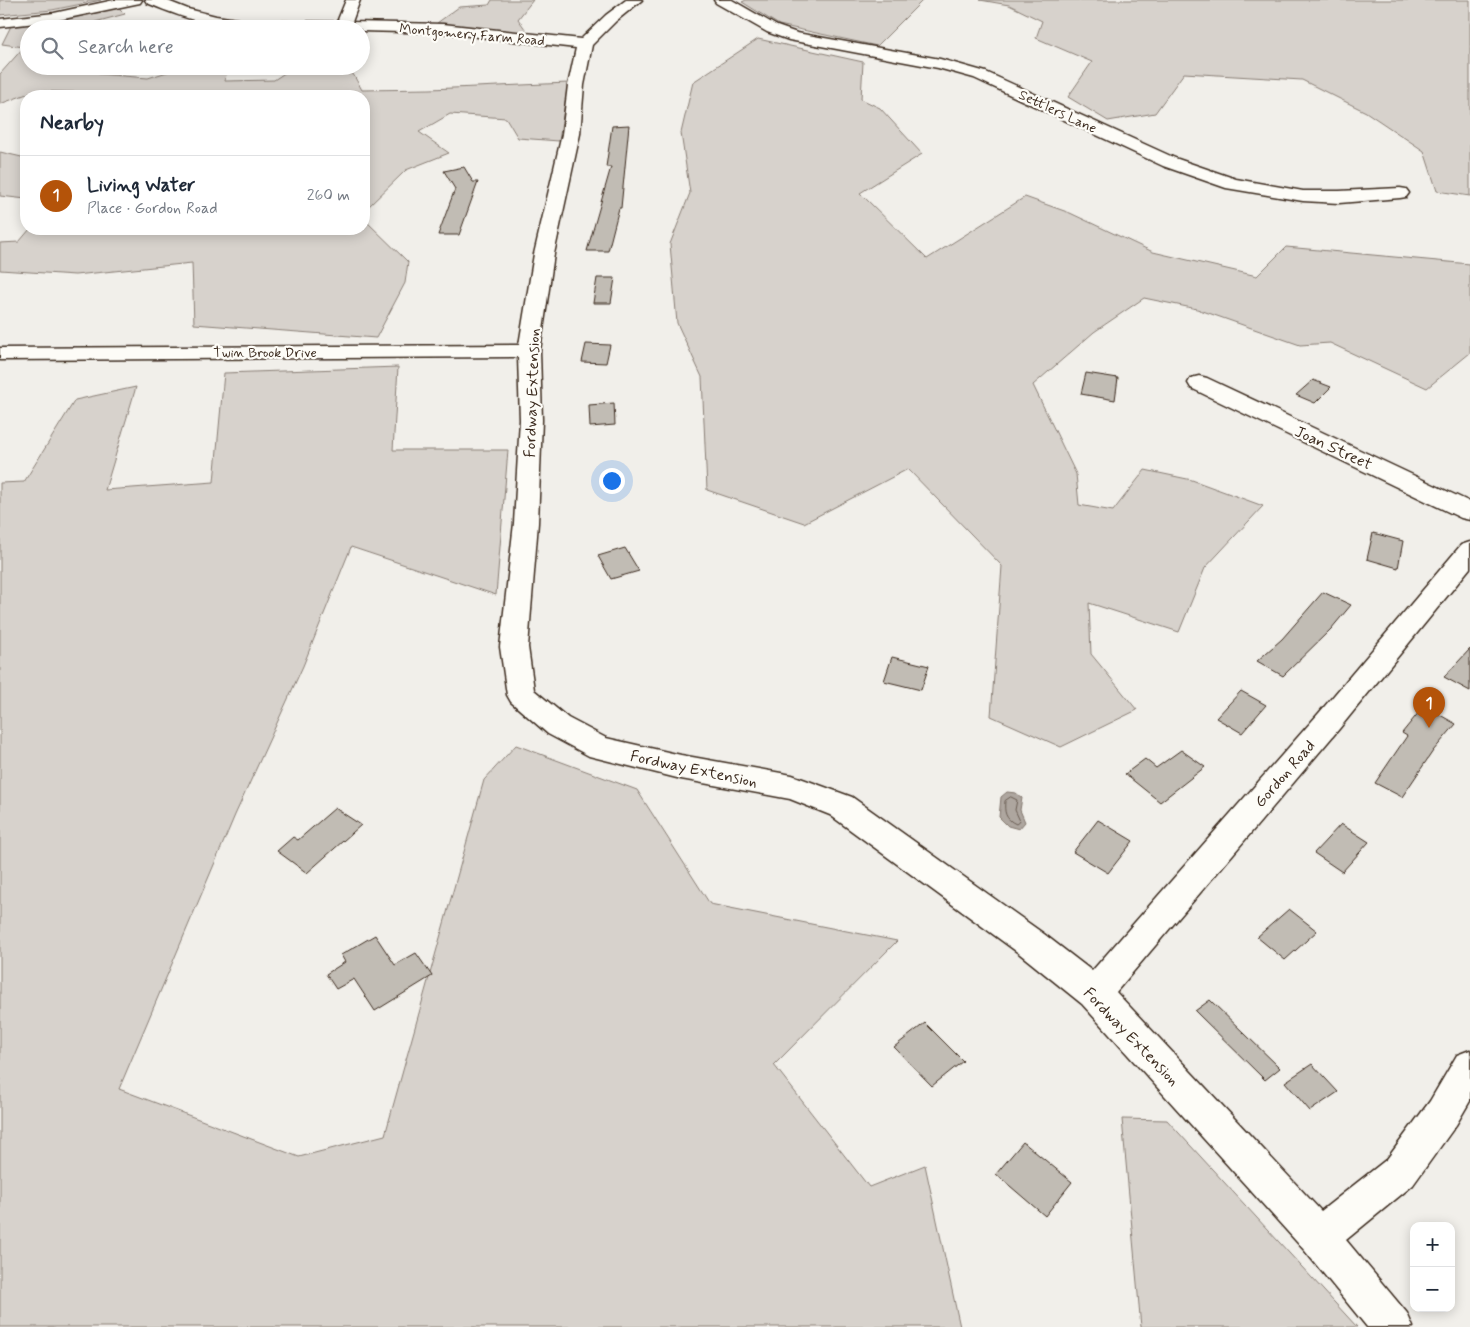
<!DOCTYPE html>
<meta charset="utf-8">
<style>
body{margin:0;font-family:Mynerve,sans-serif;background:#f2f2f3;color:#1f2937}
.controls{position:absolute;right:15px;bottom:15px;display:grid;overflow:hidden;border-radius:10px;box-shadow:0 2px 12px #0003}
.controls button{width:45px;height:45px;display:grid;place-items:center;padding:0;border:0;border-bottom:1px solid #e0e1e3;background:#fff;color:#1f2937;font:25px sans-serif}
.you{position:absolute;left:611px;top:480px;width:18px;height:18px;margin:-12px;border:4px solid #fff;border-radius:50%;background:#1a73e8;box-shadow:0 0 0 8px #1a73e833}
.badge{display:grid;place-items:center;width:32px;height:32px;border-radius:50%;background:#b45309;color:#fff;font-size:16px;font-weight:700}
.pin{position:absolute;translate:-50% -41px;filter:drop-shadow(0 1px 2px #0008)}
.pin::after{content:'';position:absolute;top:26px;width:18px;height:15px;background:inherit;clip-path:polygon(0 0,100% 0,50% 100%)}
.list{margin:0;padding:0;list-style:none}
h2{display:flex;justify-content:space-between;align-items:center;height:65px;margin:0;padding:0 20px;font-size:21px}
h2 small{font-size:16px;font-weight:400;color:#747a83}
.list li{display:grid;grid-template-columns:32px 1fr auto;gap:15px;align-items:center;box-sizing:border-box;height:80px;padding:0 20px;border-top:1px solid #e0e1e3}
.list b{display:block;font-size:19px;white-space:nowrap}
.list p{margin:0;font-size:16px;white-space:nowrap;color:#747a83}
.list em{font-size:16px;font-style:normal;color:#747a83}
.icon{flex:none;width:28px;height:28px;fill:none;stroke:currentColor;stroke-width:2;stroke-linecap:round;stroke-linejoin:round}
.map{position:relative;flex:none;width:1470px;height:1327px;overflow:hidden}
.search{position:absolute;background:#fff;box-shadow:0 2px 12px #0003;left:20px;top:20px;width:350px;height:55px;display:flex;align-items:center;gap:12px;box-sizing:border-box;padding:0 18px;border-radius:28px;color:#747a83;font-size:19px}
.panel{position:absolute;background:#fff;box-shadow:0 2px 12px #0003;left:20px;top:90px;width:350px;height:145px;border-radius:20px}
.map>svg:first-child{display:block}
.green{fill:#d7d2cc;stroke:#897e75}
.water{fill:#aea69f;stroke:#80746b}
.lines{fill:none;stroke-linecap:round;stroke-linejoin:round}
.shore{stroke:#695c52;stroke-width:1}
.building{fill:#c1bcb4;stroke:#3b2a1e}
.minor-casing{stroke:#3b2a1e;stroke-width:3}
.minor{fill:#fdfcf7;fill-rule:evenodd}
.labels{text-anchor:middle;stroke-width:4.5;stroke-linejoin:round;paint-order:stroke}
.far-street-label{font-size:14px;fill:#3b2a1e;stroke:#fdfcf7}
.street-label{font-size:16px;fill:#3b2a1e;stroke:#fdfcf7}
</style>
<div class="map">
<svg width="1470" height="1327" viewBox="0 0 1470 1327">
<rect width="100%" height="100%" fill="#f1efea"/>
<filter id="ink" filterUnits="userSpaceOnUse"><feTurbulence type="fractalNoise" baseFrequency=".02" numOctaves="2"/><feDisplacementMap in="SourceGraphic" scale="10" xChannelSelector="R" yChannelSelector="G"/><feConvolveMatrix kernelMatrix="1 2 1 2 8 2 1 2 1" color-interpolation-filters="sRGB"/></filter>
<g filter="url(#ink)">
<g class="green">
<path d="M0,0H101L52,10L0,15Z"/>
<path d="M492,0H533L518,19L528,33L437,23L459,7L489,5Z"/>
<path d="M746,0H923L877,46L779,25L742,2Z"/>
<path d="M980,0H1470V196L1437,191L1424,151L1366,112L1302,80L1184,73L1155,113L1108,121L1068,97L1092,62L1036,38L1042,21L1009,5Z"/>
<path d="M117,6L125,14L95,22L96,29H29V66H104L99,74L148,78L186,66H227L225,81L274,80L292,68L353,74L362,90L430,89L568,83L559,141L518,138L506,118L450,114L419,132L449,153L406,170L364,211V96H102L103,93L35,91L0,104V74L24,47L2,44L12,24Z"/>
<path d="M758,39L863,62L861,99L880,108L922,154L860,193L927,259L1025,197L1070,213L1153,252L1257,276L1286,247L1470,264V353L1427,388L1330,343L1300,345L1197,309L1144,298L1094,332L1033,385L1076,474L1079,505L1113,511L1145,470L1192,480L1263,506L1205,568L1179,632L1089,603L1091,654L1137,710L1061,747L991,716L1002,566L908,469L804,523L707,490L702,377L677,323L670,244L690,193L681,133L693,82Z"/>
<path d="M0,152L26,158V199L0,196Z"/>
<path d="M364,219L408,262L405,283L376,338L194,324L192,263L75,275L0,270V243L19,242L30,229H364Z"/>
<path d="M398,367L393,450H508L496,595L351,547L303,666L235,815L119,1089L299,1157L385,1135L484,780L516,745L637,790L710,904L897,941L774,1065L869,1187L925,1165L960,1327H0V483L24,482L75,400L136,387L105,490L214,482L224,373Z"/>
<path d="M1122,1119L1167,1120L1357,1327H1141Z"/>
</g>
<path class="water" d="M1007,792L1016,793L1022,798L1020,810L1025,822L1019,829L1008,826L999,817L1001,797Z"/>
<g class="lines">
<path class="shore" d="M1011,797L1017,800L1015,810L1020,821L1016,824C1005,819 1004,812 1005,801Z"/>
</g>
<g class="building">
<path d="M629,125L621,208H619L608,251H587L611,167H606L612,126Z"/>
<path d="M464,167L473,182H478L459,235H438L455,189L444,171Z"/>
<path d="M597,278H615L611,303H593Z"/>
<path d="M586,344L610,345L606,363L582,362Z"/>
<path d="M1086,373L1118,378L1115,400L1081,394Z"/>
<path d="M1313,380L1331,387L1315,403L1296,395Z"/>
<path d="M614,403L615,425L590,427L589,405Z"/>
<path d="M1373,533L1403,541L1398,568L1367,559Z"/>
<path d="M625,548L639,571L611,579L598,556Z"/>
<path d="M1323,592L1351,605L1331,629L1283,676L1257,661L1282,639Z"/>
<path d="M1470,649V691L1444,677Z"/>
<path d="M892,657L929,666L921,690L884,681Z"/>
<path d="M1241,691L1266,705L1242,733L1216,718Z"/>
<path d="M1424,706L1456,724L1433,751L1402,797L1375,783L1407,736L1402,733Z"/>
<path d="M1181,750L1205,767L1160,802L1125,774L1145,759L1156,768Z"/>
<path d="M335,808L361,825L307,873L277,851L293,837L298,840Z"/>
<path d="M1098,820L1133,841L1108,873L1073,852Z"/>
<path d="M1341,824L1369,842L1342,872L1314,853Z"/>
<path d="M1289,909L1317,931L1285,960L1257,937Z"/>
<path d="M375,935L395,965L416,953L432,976L375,1011L354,979L336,989L326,974L345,962L341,955Z"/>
<path d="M1210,1000L1280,1068L1265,1080L1195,1011Z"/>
<path d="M925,1023L963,1061L932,1086L894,1047Z"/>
<path d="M1312,1064L1338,1092L1310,1111L1285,1082Z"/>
<path d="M1023,1142L1072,1182L1045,1216L996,1174Z"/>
</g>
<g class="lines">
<defs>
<g id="minor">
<path d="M114,0H142L140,3L135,4L54,21L0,27V19L54,13Z"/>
<path d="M145,0H165L188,9L216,16L250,21L337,22L346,0H360L352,22L443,24L581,39L606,15L626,0H642L616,21L592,45L584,85L580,134L554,254L540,351L542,420L538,523L528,647L534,690L568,718L606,738L681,755L792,775L852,797L1044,934L1092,971L1319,713L1461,545L1470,542V568L1339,729L1116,992L1321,1211L1387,1159L1430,1101L1457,1055L1470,1050V1101L1456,1125L1413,1185L1346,1240L1407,1313L1413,1327H1367L1305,1251L1082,1004L1020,954L830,815L790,799L681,779L589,756L548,734L511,702L507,695L500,647L514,523L520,420L518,357L0,360V348L519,345L534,254L562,134L568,85L576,48L443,33L361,31V29C314,29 263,34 216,25C192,21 169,12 147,3Z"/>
<path d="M714,0H732L777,26L797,33L940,59L986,72L1175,158L1236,179L1303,191H1339L1400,188L1406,189L1409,193L1406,197L1400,198L1339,203L1303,201L1226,188L1163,166L974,78L938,68L789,40L767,32L716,3Z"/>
<path d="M1199,376L1207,378L1470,502V520L1461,518L1191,388L1188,383L1191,378Z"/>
</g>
</defs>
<use href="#minor" class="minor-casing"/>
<use href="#minor" class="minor"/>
</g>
</g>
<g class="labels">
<g class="far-street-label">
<text transform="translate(472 34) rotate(5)" y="5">Montgomery Farm Road</text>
<text transform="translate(1058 111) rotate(25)" y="5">Settlers Lane</text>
<text x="265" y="357">Twin Brook Drive</text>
</g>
<g class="street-label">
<text transform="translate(531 393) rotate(-88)" y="6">Fordway Extension</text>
<text transform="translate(1334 447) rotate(25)" y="6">Joan Street</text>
<text transform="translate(694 768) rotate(12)" y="6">Fordway Extension</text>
<text transform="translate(1284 773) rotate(-49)" y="6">Gordon Road</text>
<text transform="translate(1132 1036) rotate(46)" y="6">Fordway Extension</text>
</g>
</g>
</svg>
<div class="controls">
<button>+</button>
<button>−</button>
</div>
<div class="you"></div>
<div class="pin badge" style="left:1429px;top:728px">1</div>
<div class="search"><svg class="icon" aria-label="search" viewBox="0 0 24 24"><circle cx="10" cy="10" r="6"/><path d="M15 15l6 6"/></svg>Search here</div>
<section class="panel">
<h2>Nearby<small></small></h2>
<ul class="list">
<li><span class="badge">1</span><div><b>Living Water</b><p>Place · Gordon Road</p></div><em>260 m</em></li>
</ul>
</section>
</div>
